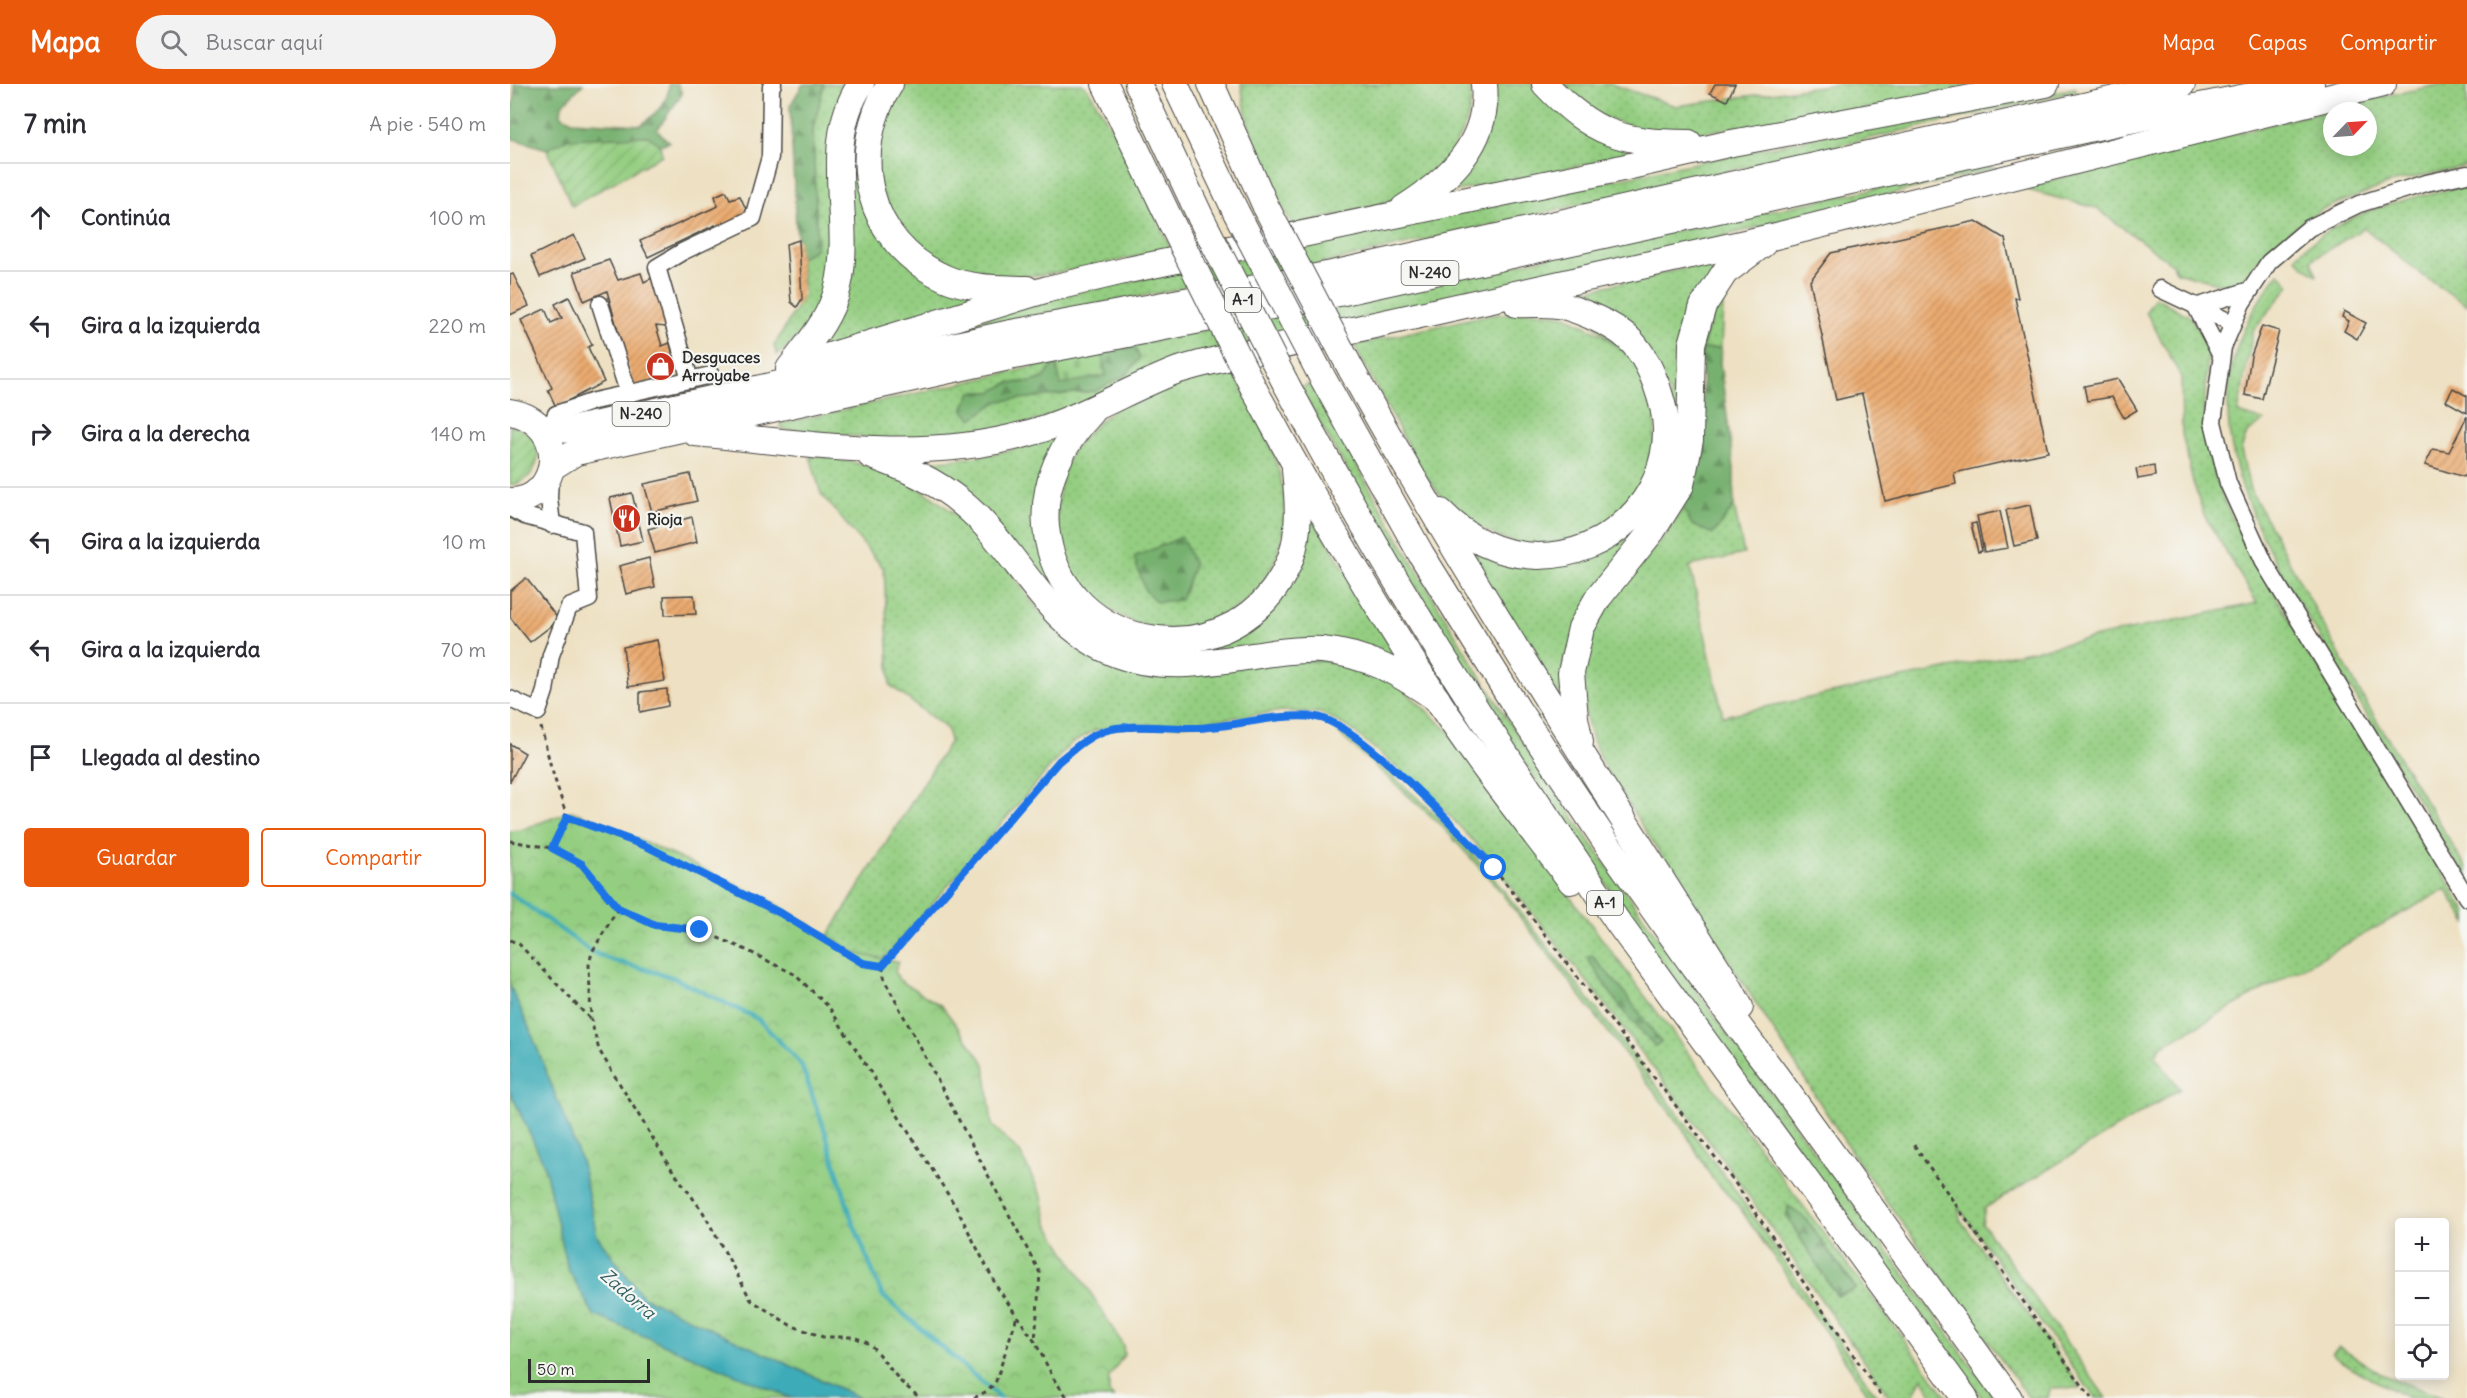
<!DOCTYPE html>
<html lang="es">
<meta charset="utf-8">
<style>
body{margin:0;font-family:Delius,sans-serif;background:#f2f2f3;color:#2b2b33}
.controls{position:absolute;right:18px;bottom:18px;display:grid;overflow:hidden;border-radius:6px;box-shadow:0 3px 15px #0003}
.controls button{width:54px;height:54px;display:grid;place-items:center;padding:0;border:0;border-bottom:2px solid #e1e1e2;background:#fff;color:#2b2b33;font:30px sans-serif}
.compass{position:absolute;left:1813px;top:18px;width:54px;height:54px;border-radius:50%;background:#fff;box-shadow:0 3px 15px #0003;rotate:65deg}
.scale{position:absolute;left:18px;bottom:15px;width:122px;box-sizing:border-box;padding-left:6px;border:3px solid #2b2b2b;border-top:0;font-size:16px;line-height:21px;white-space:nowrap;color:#2b2b2b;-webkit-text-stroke:4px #f6f6f2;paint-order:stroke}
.stop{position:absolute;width:18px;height:18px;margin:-14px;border:4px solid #1a73e8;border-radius:50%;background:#fff}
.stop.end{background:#1a73e8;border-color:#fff;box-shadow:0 2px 6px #0008}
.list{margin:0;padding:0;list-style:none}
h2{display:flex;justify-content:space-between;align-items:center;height:78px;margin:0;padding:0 24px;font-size:26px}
h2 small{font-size:20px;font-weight:400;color:#7c7c81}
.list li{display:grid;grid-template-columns:39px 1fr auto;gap:18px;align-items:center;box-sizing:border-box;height:108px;padding:0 24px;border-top:2px solid #e1e1e2}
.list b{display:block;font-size:22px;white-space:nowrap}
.list em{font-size:20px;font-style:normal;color:#7c7c81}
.actions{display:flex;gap:12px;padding:18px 24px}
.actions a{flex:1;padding:14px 0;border:2px solid #ea580c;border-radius:6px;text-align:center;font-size:21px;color:#ea580c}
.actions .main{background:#ea580c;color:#fff}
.icon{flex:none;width:33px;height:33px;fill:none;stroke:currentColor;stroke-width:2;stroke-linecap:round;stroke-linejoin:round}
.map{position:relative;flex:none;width:1957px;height:1314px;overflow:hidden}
header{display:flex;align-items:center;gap:36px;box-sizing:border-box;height:84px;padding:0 30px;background:#ea580c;color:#fff}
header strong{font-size:28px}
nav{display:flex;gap:33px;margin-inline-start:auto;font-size:21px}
.search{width:420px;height:54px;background:#f2f2f3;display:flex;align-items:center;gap:15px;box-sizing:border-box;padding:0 21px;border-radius:33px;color:#7c7c81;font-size:22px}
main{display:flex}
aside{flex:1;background:#fff}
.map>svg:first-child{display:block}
.grass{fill:url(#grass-dots);stroke:#607c56;stroke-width:1.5;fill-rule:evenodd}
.forest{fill:url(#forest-firs);stroke:#516e4d;stroke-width:1.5}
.cemetery{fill:url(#cemetery-stones);stroke:#607c56;stroke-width:1.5}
.park{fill:url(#park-crowns);stroke:#607c56;stroke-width:1.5}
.garden{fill:url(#garden-furrows);stroke:#607c56;stroke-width:1.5}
.water{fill:#3cacb8;stroke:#346c72;stroke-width:1.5}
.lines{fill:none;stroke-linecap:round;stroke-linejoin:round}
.stream{stroke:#3cacb8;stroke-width:4.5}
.building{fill:url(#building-hatch)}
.minor-casing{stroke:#484642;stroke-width:19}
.highway-casing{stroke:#484642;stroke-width:28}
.path{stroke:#484642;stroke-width:3;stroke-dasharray:4.5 4.5;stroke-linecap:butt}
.minor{stroke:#fff;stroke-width:16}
.highway{stroke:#fff;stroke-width:26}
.highway-bridge-casing{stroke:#484642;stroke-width:28;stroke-linecap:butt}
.highway-bridge{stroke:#fff;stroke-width:26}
.route{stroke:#1a73e8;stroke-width:8}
.labels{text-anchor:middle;stroke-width:4.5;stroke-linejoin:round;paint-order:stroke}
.shield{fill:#f6f6f2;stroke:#686867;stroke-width:1.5}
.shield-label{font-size:15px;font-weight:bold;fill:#2b2b2b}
.poi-label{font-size:16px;font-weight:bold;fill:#2b2b2b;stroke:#f6f6f2;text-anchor:start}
.water-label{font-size:18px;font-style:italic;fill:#325f63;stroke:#f6f6f2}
</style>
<header>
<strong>Mapa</strong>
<div class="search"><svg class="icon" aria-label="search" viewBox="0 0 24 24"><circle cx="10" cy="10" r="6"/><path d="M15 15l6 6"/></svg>Buscar aquí</div>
<nav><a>Mapa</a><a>Capas</a><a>Compartir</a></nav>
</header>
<main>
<aside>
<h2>7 min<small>A pie · 540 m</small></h2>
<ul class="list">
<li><svg class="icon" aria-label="ahead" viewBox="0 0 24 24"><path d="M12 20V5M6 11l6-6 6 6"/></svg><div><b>Continúa</b></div><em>100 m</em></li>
<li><svg class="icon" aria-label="left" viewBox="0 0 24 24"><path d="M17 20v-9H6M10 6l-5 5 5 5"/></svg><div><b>Gira a la izquierda</b></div><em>220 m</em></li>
<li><svg class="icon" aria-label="right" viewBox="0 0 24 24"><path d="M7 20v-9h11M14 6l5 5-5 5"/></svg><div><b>Gira a la derecha</b></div><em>140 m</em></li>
<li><svg class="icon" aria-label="left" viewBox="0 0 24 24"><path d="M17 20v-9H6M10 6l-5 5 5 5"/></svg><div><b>Gira a la izquierda</b></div><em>10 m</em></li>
<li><svg class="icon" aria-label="left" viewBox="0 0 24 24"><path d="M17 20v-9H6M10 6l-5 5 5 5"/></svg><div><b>Gira a la izquierda</b></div><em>70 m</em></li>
<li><svg class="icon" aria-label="arrive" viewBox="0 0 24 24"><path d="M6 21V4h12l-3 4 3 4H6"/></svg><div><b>Llegada al destino</b></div></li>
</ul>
<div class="actions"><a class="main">Guardar</a><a>Compartir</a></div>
</aside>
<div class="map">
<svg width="1957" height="1314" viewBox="0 0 1957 1314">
<defs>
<pattern id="grass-dots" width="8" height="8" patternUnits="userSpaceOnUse" patternTransform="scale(1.5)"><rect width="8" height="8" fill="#94ce81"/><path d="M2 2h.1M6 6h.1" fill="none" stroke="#80b170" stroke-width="1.8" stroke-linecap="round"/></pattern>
<pattern id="forest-firs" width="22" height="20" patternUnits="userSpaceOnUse" patternTransform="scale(1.5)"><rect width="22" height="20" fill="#77b16f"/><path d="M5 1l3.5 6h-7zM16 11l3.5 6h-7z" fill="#62905b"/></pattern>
<pattern id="cemetery-stones" width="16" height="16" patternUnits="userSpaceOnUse" patternTransform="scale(1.5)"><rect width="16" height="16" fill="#94ce81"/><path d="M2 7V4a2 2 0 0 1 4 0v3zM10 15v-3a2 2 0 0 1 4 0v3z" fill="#80b170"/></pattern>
<pattern id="park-crowns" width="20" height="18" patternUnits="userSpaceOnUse" patternTransform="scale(1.5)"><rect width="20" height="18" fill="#94ce81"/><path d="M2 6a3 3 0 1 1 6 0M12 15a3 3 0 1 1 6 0" fill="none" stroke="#80b170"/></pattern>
<pattern id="garden-furrows" width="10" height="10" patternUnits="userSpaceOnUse" patternTransform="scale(1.5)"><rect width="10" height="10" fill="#94ce81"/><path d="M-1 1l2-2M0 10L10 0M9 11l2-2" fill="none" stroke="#80b170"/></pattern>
<pattern id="building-hatch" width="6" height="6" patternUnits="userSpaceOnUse" patternTransform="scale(1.5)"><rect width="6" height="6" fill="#ebab70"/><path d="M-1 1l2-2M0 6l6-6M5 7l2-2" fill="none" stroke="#bf8b5c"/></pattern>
</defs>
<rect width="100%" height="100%" fill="#f6f6f2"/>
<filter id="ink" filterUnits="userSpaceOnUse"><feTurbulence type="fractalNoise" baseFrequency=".0167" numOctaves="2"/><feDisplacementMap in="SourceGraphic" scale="12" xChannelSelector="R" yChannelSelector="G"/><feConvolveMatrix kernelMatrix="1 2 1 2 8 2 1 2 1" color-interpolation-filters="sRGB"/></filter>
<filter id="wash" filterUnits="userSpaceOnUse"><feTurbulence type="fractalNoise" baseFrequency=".008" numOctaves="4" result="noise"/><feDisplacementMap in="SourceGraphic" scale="24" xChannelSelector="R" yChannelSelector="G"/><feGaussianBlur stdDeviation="1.35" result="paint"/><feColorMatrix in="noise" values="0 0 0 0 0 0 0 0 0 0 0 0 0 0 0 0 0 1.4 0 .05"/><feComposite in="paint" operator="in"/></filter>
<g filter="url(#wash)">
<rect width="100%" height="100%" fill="#eee1c3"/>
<g class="grass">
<path d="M314,0H338C332,20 320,47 319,66C315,139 339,223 267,271L264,262L294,211L290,174L304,166L307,158L303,46Z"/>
<path d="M359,0H372L366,146L473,214L303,270L328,231L339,49Z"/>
<path d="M396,0H572L578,5L611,59L661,165C590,179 493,212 424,178C400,166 385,138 375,115C358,77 373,32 396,0Z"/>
<path d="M731,0H960C963,21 958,38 947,57C943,65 939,74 934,81C904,121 828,131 782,141L754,87L738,39Z"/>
<path d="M982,0H1024L1090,55L1118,67V72L940,108L959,85Z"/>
<path d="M1051,0H1101L1166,22L1325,0H1474L1376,22L1187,49L1136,47L1093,33Z"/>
<path d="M1933,0H1957V82L1884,98L1811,126L1763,160L1725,204L1667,188L1662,180L1586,124L1510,104L1865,14ZM1822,27H1858V63H1822Z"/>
<path d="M1565,4L1567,7L810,180L544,228L419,253L526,217L1394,35Z"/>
<path d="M1473,82L1486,84L1113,177L704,267L500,347L393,357L271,345L270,340L546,278L534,294L522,298L498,299L483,308H461L462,334L488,317L536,311L623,261Z"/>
<path d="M1957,102V221L1915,193L1854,144L1801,176L1807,191L1795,183L1785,173C1830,128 1897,113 1957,102Z"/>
<path d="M1216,175L1206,186L1171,379L1054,576L1050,614L954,462L972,468L1118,449L1161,310L1052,212Z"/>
<path d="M1769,189L1780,201L1743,247L1728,329L1754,337L1737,349L1731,366L1740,405L1852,612L1957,785V798C1915,728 1873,657 1830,587C1755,461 1656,328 1769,189Z"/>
<path d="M1226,196L1213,221L1211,264L1192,265L1207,216Z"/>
<path d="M1645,213L1679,232L1691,249L1698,270L1694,325L1699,370L1709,405L1723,436L1778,533L1957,829V839L1936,805L1651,962L1645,972L1670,1005L1475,1124L1472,1139L1596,1314H1585L1448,1123L1450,1135L1571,1304L1540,1305L1538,1314H1519L1346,1075L1095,684C1062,619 1063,562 1109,503C1123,484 1141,469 1155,451C1162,443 1167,433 1173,424L1183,441L1203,450L1224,422L1234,470L1180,482L1213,632L1747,519L1694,431L1683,398L1672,350L1671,293L1636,228Z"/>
<path d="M1020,227L1056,232L1091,250L1125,277L1146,329L1144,361L1135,394L1115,427L1070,455L1018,461L990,454L964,440L933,414L911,386L844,261L972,232Z"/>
<path d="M719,282C753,341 797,414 762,482C752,501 743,514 724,525C702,538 673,550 646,545C611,538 565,508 552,473C541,444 548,389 565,363C572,354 582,344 590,337C624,306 677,296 719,282Z"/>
<path d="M800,299C873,427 945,557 1027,680C1173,896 1332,1103 1485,1314H1472C1320,1104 1159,900 1017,683C936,560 864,432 790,305Z"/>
<path d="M549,351L527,444L595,545L735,544L797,424L892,579L649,571L582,550L406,378C456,377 502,369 549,351Z"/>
<path d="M300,372L320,373L370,385L414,407L456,438L494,480L535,535L565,563L602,580L791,577L836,578L890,602L942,650L1049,798L1438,1314H1424L1412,1293L1402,1314H1380L1217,1081L1094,919L976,771L925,716L841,645L811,629L772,627L667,641H609L584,647L560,660L379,870L371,875L348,870L318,852L440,657L437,645L380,601L374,485L311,410ZM1278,1122L1336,1189L1346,1205L1327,1212L1277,1133Z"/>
<path d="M827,648L838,653L928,732L979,788L1157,1015L1222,1102L1368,1314H1361L1227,1120L1202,1094L1175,1048L986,802L930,740Z"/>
<path d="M1829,1263L1871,1290L1933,1314H1898L1843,1285L1822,1270Z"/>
</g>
<g class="forest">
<path d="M4,0H73L52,21L51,31L62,37L131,41C146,29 159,19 159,0H168L172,10L147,46L159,58L150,61L138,52L58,55L37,65L0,54V30L5,13Z"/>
<path d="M293,0H314L303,46L307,158L304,166L290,174L286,142L280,22Z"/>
<path d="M623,261L630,274L616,291L586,307L488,317L462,335L453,326L461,308H482L498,299L522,298L534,294L546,278L551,300L596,291L591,268Z"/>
<path d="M1211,264L1210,279L1224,384V422L1203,450L1182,441L1173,424L1187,389L1193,361L1192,265Z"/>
<path d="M672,453L684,481L671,516L646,518L635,506L624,473Z"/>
<path d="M1082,872L1110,903L1151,958L1145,962L1112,926L1077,874Z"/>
<path d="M1278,1122L1296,1135L1346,1205L1327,1212L1277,1133Z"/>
</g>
<path class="cemetery" d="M591,268L596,291L551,301L546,278Z"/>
<g class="park">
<path d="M61,727L87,736L257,815L348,870L389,878L385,887L389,896L432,922L475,980L482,1041L510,1069L532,1113L538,1140L613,1261L614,1271L599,1293V1309L604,1314H350L133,1213L87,1152L71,1077L20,946L0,902V747L11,746Z"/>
<path d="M0,1007L34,1080L58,1185L84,1231L281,1314H0Z"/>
</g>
<g class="garden">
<path d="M138,52L150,61L152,71L62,122L37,65L58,55Z"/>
<path d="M0,341C6,343 13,345 17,348C39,365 25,399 0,401Z"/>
</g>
<path class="water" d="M0,902L20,946L71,1077L87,1152L133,1213L350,1314H281L84,1231L58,1185L34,1080L0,1007Z"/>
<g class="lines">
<path class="stream" d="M0,809L82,868L102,876L162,893L248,935L291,980L313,1041L342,1136L372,1211L490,1314"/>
</g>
<g id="blocks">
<g class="building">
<path d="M1205,0H1225L1217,17L1200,9Z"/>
<path d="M216,107L220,115L230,112L239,132L208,146L205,141L138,173L130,157L208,122L205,112Z"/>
<path d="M1466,137L1495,155L1508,214H1505L1538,368L1444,389L1446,400L1375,417L1352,310L1326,316L1300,197L1321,169Z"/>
<path d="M64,151L75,174L30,193L21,172Z"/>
<path d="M289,156L292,215L287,223L281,218L276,160Z"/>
<path d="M99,176L108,196L131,189L134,198L144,193L156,243L146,242L152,262L160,259L164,277L159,280L162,294L123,302L97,207L74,217L64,188Z"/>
<path d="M3,190L19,222L0,231V191Z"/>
<path d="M59,213L82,261L78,263L94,298L46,323L38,306L42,304L11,236L35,225L41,239L52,234L45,220Z"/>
<path d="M1834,227L1856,239L1847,255L1834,247L1839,237L1832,233Z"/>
<path d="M1752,242L1769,247L1752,315L1735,311L1741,272Z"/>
<path d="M1608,295L1627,326L1614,334L1602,313L1577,317L1574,302Z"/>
<path d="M1943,304L1957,312V329L1936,317Z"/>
<path d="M1957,332V389L1954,393L1915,381L1923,365L1939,368Z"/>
<path d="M1644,382L1645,392L1628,395L1626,385Z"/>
<path d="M180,390L187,417L142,428L134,400Z"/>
<path d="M122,409L133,457L110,462L100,414Z"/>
<path d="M1520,421L1527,457L1504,462L1496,426Z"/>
<path d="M1490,427L1498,464L1474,468L1467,432Z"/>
<path d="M182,433L187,458L145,469L138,445Z"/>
<path d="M1466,439L1472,467L1468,468L1461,440Z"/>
<path d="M139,474L145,503L116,510L109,482Z"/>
<path d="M16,494L49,536L20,558L0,533V507Z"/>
<path d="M184,511L186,530L155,531L154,512Z"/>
<path d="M147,556L155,597L118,603L113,563Z"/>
<path d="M157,605L158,622L130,628V608Z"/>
<path d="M0,660L15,669L0,698Z"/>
</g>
</g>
</g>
<g filter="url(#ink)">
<use href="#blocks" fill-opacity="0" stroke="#484642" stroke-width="1.5"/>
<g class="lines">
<defs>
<g id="minor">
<path d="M1957,90L1916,99L1849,120L1799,144L1759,178L1732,219L1713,263L1703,338L1718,399L1755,480L1957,814"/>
<path d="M1650,205L1722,239"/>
<path d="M90,220L119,311"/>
<path d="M1711,272L1686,223L1740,206"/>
<path d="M180,296L147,183L172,168L243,134L260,73L261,3L263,0"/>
<path d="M40,345L46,330L84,317L201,291"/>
<path d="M40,391L39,414L42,441"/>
<path d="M0,424L15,432L73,448L79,515L59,523L41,571L35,607L28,628L0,615"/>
</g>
<g id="highway">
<path d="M380,0C337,70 356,159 435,194C460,205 490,204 517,205"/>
<path d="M595,0L662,140"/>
<path d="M628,0L691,134"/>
<path d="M665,0L726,128"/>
<path d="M701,0L756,123"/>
<path d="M1035,0C1083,51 1111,58 1179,59"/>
<path d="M894,124C938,96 980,59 974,0"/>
<path d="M297,279L538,205L618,186L1103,86L1222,59L1536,0"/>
<path d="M279,285C299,258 320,236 328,203C344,137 310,60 351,0"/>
<path d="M841,285C957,495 1089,696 1217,899L1230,923"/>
<path d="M811,291L911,470L1008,626L1094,755L1184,883L1266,992L1499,1314"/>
<path d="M775,298C808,360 842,421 877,481C949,603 1028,720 1107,837L1455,1314"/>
<path d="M744,305C800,410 861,514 926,614C968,678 1015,737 1061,797"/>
<path d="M0,328C61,338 51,418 0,417"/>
<path d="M582,328C552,360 532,398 536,443C549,575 731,598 780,476C791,448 788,415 785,386"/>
<path d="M33,344L61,346L501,249L822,190L1672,0"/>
<path d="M185,349C294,359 408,380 516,350C568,336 613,308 663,288C680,282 698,278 716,274L1262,153L1873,0"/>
<path d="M360,371C393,383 425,396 452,419C507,464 533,539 601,568C654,590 708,577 762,569C778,567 796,565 812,566C857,570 891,590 927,615"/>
<path d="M42,383L66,368L162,347L499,273L829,209L1605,39L1801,0"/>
<path d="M931,428C957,455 990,471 1028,472C1098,472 1157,416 1156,345C1156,330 1151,314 1146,300C1140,284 1131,266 1118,254C1105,241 1071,227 1053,222C1039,218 1021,221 1007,220"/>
<path d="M1070,658L1065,634L1061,589L1071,544L1088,514L1142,447L1171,401L1180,356L1182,260L1193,222L1215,188L1253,160"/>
</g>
</defs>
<use href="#minor" class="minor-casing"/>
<use href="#highway" class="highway-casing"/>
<g class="path">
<path d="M31,643L41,683L57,733L42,764L72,780L108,824L145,841L190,846L234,865L284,890L319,923L446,1123L487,1203L525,1258L545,1297L558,1314"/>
<path d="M57,733L136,762L272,830L353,879L372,882L549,677L576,655L595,646L638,644H690L772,632L809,633L833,643L919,717L984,784L1228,1103L1373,1314"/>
<path d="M0,757L42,764"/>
<path d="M108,824L82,868L79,881L81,936L89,966L161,1084L193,1128L241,1216L280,1241L313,1253H344L360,1260L391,1298L410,1314"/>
<path d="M0,856L9,860L80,935"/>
<path d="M372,882L375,897L530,1189L525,1258"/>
<path d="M1404,1061L1581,1314"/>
<path d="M464,1314L479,1306L486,1297L507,1232"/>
</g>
<use href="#minor" class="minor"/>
<use href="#highway" class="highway"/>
<defs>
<g id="highway-bridge">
<path d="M756,123L841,285"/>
<path d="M726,128L811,291"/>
<path d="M691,134L775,298"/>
<path d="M662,140L744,305"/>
</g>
</defs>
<use href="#highway-bridge" class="highway-bridge-casing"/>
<use href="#highway-bridge" class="highway-bridge"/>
</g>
</g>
<g class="lines" filter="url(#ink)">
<path class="route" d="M190,846L145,841L108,824L72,780L42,764L57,733L136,762L272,830L353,879L372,882L549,677C563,666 576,653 594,647C617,639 663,645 689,644C728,642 766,629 806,633C848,638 952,751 984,784"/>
</g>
<defs>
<symbol id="shop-disc" viewBox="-11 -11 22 22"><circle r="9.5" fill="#c8321e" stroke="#f6f6f2"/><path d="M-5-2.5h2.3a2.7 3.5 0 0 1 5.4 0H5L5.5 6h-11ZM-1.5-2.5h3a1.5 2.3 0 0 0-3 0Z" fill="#fff"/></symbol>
<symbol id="restaurant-disc" viewBox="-11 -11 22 22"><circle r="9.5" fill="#c8321e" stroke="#f6f6f2"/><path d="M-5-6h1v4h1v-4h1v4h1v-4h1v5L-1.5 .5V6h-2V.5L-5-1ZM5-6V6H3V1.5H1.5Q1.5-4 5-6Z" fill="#fff"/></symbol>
</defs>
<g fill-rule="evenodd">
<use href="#shop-disc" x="134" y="266" width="33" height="33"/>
<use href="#restaurant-disc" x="100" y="418" width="33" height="33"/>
</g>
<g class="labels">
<g class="shield">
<rect x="891.5" y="177" width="57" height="24" rx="4.5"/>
<rect x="715" y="204" width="36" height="24" rx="4.5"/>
<rect x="102.5" y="318" width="57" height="24" rx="4.5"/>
<rect x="1077" y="807" width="36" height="24" rx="4.5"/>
</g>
<g class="shield-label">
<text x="920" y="194">N-240</text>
<text x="733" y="221">A-1</text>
<text x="131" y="335">N-240</text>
<text x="1095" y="824">A-1</text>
</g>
<g class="poi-label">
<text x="172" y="279">Desguaces<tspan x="172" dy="18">Arroyabe</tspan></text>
<text x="137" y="441">Rioja</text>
</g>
<g class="water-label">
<text transform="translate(118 1210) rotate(41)" y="6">Zadorra</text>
</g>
</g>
</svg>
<div class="controls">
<button>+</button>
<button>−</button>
<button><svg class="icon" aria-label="locate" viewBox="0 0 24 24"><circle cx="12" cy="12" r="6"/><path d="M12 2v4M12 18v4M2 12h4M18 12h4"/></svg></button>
</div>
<svg class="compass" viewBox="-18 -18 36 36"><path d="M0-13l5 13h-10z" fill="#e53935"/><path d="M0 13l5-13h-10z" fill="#7c7c81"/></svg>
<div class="scale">50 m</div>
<div class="stop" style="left:984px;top:784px"></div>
<div class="stop end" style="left:190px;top:846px"></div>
</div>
</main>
